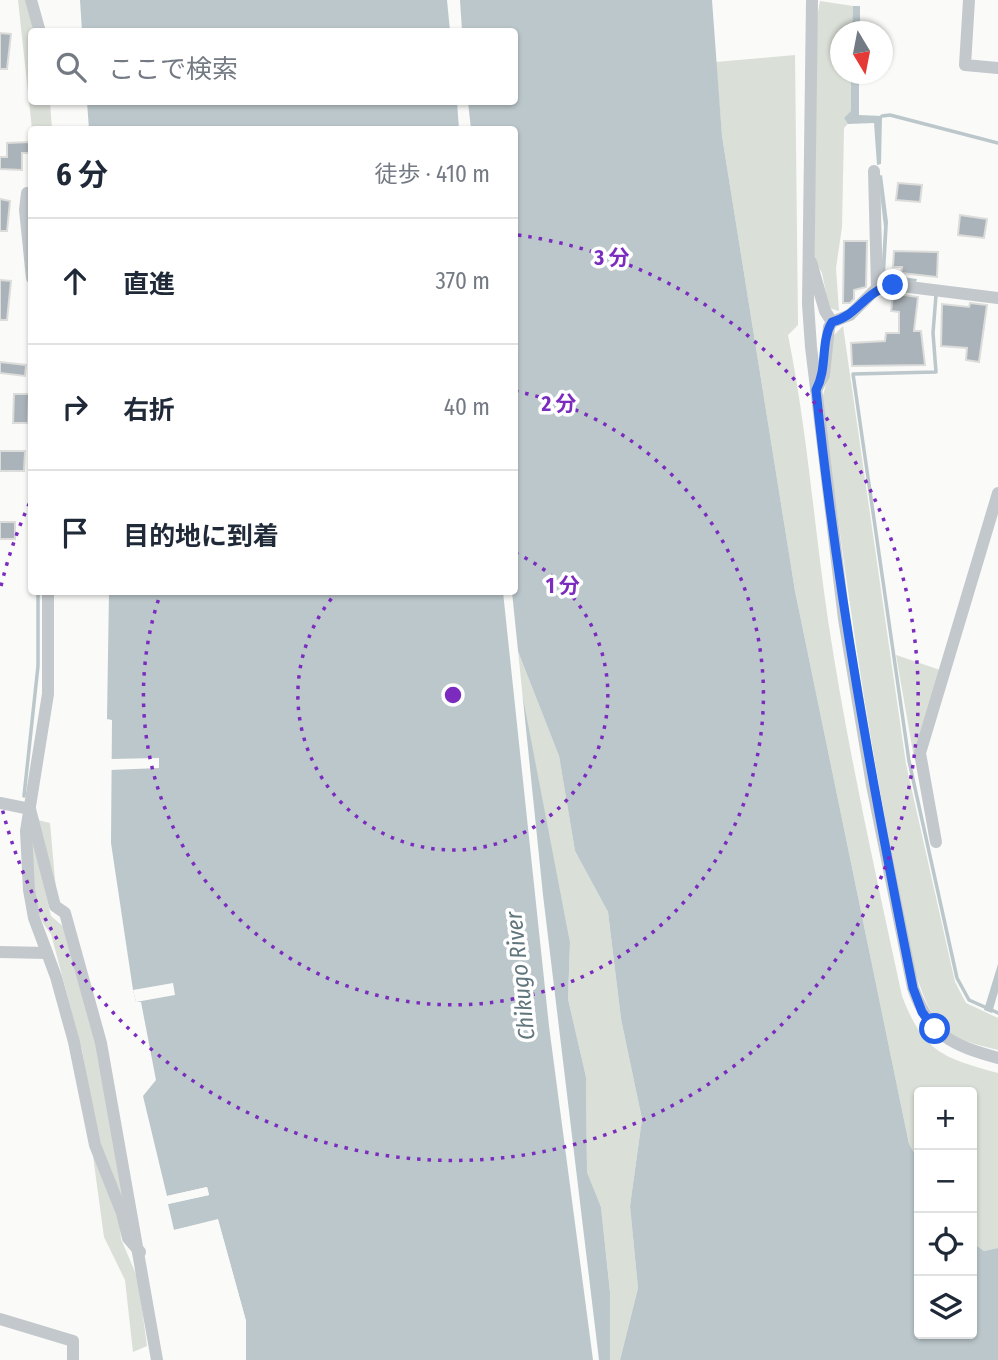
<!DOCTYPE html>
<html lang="ja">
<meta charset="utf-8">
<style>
body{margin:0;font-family:"Fira Sans Condensed","Noto Sans JP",sans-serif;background:#f2f2f3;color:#1f2937}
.controls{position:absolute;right:21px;bottom:21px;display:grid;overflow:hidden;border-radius:7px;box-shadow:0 2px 5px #0004}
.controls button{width:63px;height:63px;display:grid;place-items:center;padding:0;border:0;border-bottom:2px solid #e0e1e3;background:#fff;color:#1f2937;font:35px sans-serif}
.compass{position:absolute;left:830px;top:21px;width:63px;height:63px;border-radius:50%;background:#fff;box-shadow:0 2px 5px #0004;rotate:170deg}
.stop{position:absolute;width:21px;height:21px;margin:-16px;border:5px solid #2563eb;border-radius:50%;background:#fff}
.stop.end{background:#2563eb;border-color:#fff;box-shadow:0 2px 7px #0008}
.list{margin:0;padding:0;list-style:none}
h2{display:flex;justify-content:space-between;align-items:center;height:91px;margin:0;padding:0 28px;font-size:30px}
h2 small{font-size:23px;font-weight:400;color:#747a83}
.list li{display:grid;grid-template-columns:46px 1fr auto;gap:21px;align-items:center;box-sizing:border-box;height:126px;padding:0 28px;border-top:2px solid #e0e1e3}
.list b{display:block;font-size:26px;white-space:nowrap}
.list em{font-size:23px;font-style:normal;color:#747a83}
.icon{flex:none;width:38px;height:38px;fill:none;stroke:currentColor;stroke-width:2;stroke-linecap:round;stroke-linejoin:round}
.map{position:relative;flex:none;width:998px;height:1360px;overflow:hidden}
.search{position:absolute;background:#fff;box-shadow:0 2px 5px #0004;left:28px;top:28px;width:490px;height:77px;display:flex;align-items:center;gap:18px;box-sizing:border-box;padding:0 24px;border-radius:7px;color:#747a83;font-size:26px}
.panel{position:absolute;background:#fff;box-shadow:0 2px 5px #0004;left:28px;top:126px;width:490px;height:469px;border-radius:7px}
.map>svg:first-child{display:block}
.green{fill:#dadfd7}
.water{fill:#bbc7cb}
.pier{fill:#fafaf8}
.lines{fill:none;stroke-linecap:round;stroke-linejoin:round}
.stream{stroke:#bbc7cb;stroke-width:3.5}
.building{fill:#aab3b9;stroke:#dcdcda;stroke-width:2}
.minor{stroke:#c3c8cc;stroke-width:12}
.route{stroke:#2563eb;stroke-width:9}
.ring{fill:none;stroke:#7b2cbf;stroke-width:3.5;stroke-dasharray:3.5 7}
.labels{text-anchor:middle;stroke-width:7;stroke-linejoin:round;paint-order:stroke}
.water-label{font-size:23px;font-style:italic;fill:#60757c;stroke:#fff}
.centre{fill:#7b2cbf;stroke:#fff;stroke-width:3.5}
.ring-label{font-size:21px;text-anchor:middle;font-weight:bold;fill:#7b2cbf;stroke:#fff;stroke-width:7;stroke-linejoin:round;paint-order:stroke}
</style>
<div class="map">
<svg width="998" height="1360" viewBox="0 0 998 1360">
<rect width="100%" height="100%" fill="#fafaf8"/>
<g class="green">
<path d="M18,0H25L35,31L32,32V102H50L52,129H32Z"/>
<path d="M820,1L853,6L852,31L841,32V74H851V112L844,118L848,124L844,128L842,227L836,268L839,311L829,308L822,273L813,258L815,28Z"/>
<path d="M795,55L798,325L788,335C807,429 814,525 828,620C847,746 875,871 902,996C923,1051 942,1058 998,1073V1248L984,1251L972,1242V1092H919V1161L909,1144L795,591L722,136L716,62Z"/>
<path d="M843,326L906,764L955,982L966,1003L998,1018V1050C979,1045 948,1039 937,1022C910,979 906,923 896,875C864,717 843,559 822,399L830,370L831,338Z"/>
<path d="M508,626L559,756L575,851L608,912L621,1019L642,1119L630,1206L638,1288L620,1360H610V1291L601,1207L587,1172L586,1077L568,999L570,942Z"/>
<path d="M896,655L940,670L914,758Z"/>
<path d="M38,820L50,823L56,891Z"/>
<path d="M31,832L51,916L65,928L98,1042L126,1210L97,1135L82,1050L51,934C28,908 32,865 31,832Z"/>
<path d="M93,1156L118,1212L121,1239L138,1279L147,1346L133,1352L125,1280L104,1237Z"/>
</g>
<g class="water">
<path d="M80,0H712L722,136L795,591L909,1144L919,1161V1334H972V1242L984,1251L998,1248V1360H620L638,1288L630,1206L642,1119L621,1019L608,912L575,851L559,756L510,631L570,942L568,999L586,1077L587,1172L601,1207L610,1292V1360H246V1321L218,1220L174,1230L168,1204L209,1195L207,1187L167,1196L143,1096L156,1080L141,1002H136L133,990L111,843L112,720L107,719L109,592H514V130L89,129L87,102H514V32L82,31Z"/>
<path d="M853,6H860V31H852Z"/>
<path d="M851,74H859V115L882,116L881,164L877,165L874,123L848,124L844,118L851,111Z"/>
<path d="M882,175L888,222L885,275L917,279L916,282L881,278L884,227L878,176Z"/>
<path d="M998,964V992L992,1013L984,1010Z"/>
</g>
<g class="pier">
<path d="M447,0H460L462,31H450Z"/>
<path d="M457,102H468L471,129H459Z"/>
<path d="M503,592H512L543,895L599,1360H593L549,1026Z"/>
<path d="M159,758V768L110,770V759Z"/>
<path d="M173,983L175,995L136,1002L133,990Z"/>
<path d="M207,1187L209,1195L168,1204V1201L205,1192L167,1200V1196Z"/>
<path d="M218,1219L246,1321V1360H243V1321L216,1224L176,1234L174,1230Z"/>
</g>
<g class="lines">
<g class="stream">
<path d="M882,116L890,115L998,143"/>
<path d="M936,295L933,333L936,372L853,374L909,761L957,978L969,1000L998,1013"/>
<path d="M31,366L32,376"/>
<path d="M24,796L38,666V592"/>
</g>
</g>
<g class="building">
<path d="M0,33L11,34L7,69H0Z"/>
<path d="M30,142V153H22V170L0,169V157H7V143Z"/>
<path d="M898,183L922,185L920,202L896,200Z"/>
<path d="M0,199L10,201L7,231H0Z"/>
<path d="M960,215L987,219L984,238L958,235Z"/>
<path d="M844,241H867L866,287L854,290V299L850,303H843Z"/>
<path d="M894,251L938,252L937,277L901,273L902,267H893Z"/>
<path d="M0,280L11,281L7,320H0Z"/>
<path d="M897,294L918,297L914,331H921L925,365L852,366L851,343L885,341L886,333H899V312L891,311L893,296Z"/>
<path d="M970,303L987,305L979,362L966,360L967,348L941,346L942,304L969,307Z"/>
<path d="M0,362L26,365L25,376L0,373Z"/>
<path d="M14,394H29L28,423H13Z"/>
<path d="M0,451H25L24,471H0Z"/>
<rect x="0" y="522" width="15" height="17"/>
</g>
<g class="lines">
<g class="minor">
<path d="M31,0L40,32"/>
<path d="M812,0L808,304L811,347L844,619L872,785L913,988C930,1036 952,1045 998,1058"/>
<path d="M969,0L965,65L998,68"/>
<path d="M874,171L877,288"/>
<path d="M27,193L25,210L32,278"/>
<path d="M811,262L825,311L832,322"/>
<path d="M816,390L824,375L829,327L832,322L850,315L877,288L893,285L998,298"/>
<path d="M48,592V694L26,831L29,890L34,918L56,977L74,1042L95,1145L122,1213L128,1238L140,1252"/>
<path d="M0,803L30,809L55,906L65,913L101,1043L157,1360"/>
<path d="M936,842L920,753L998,493"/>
<path d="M0,952L47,953"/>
<path d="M0,1319L73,1341V1360"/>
</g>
</g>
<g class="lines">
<path class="route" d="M893,285C864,291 859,315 832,322C820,342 828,368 816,390C837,592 873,789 913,988L922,1012L935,1029"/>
</g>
<g class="ring">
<path d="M515 553A155 155 0 1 1 337 592"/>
<path d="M515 391A310 310 0 1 1 161 592"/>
<path d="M1 586A465 465 0 0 1 30 502M518 235A465 465 0 1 1 1 804"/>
</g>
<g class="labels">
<g class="water-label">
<text transform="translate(520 976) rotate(-96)" y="8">Chikugo River</text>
</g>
</g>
<circle cx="453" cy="695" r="10" class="centre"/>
<g class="ring-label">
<text x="612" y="265">3 分</text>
<text x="559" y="411">2 分</text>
<text x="563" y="593">1 分</text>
</g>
</svg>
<div class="controls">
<button>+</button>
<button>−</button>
<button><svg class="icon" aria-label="locate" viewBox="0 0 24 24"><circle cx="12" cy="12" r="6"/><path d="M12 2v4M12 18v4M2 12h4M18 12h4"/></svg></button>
<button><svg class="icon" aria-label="layers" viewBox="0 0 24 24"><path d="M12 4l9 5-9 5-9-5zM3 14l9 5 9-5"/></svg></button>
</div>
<svg class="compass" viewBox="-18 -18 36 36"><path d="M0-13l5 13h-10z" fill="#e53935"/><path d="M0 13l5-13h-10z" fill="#747a83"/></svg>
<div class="stop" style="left:935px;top:1029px"></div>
<div class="stop end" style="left:893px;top:285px"></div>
<div class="search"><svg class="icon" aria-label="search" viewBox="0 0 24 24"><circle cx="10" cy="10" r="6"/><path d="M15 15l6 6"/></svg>ここで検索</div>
<section class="panel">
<h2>6 分<small>徒歩 · 410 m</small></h2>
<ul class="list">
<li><svg class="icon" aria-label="ahead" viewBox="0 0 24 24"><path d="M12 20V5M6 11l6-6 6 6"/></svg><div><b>直進</b></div><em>370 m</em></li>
<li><svg class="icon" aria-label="right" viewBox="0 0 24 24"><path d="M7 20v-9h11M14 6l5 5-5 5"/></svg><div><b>右折</b></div><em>40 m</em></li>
<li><svg class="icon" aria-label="arrive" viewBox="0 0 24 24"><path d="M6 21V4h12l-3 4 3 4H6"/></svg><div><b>目的地に到着</b></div></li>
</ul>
</section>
</div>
